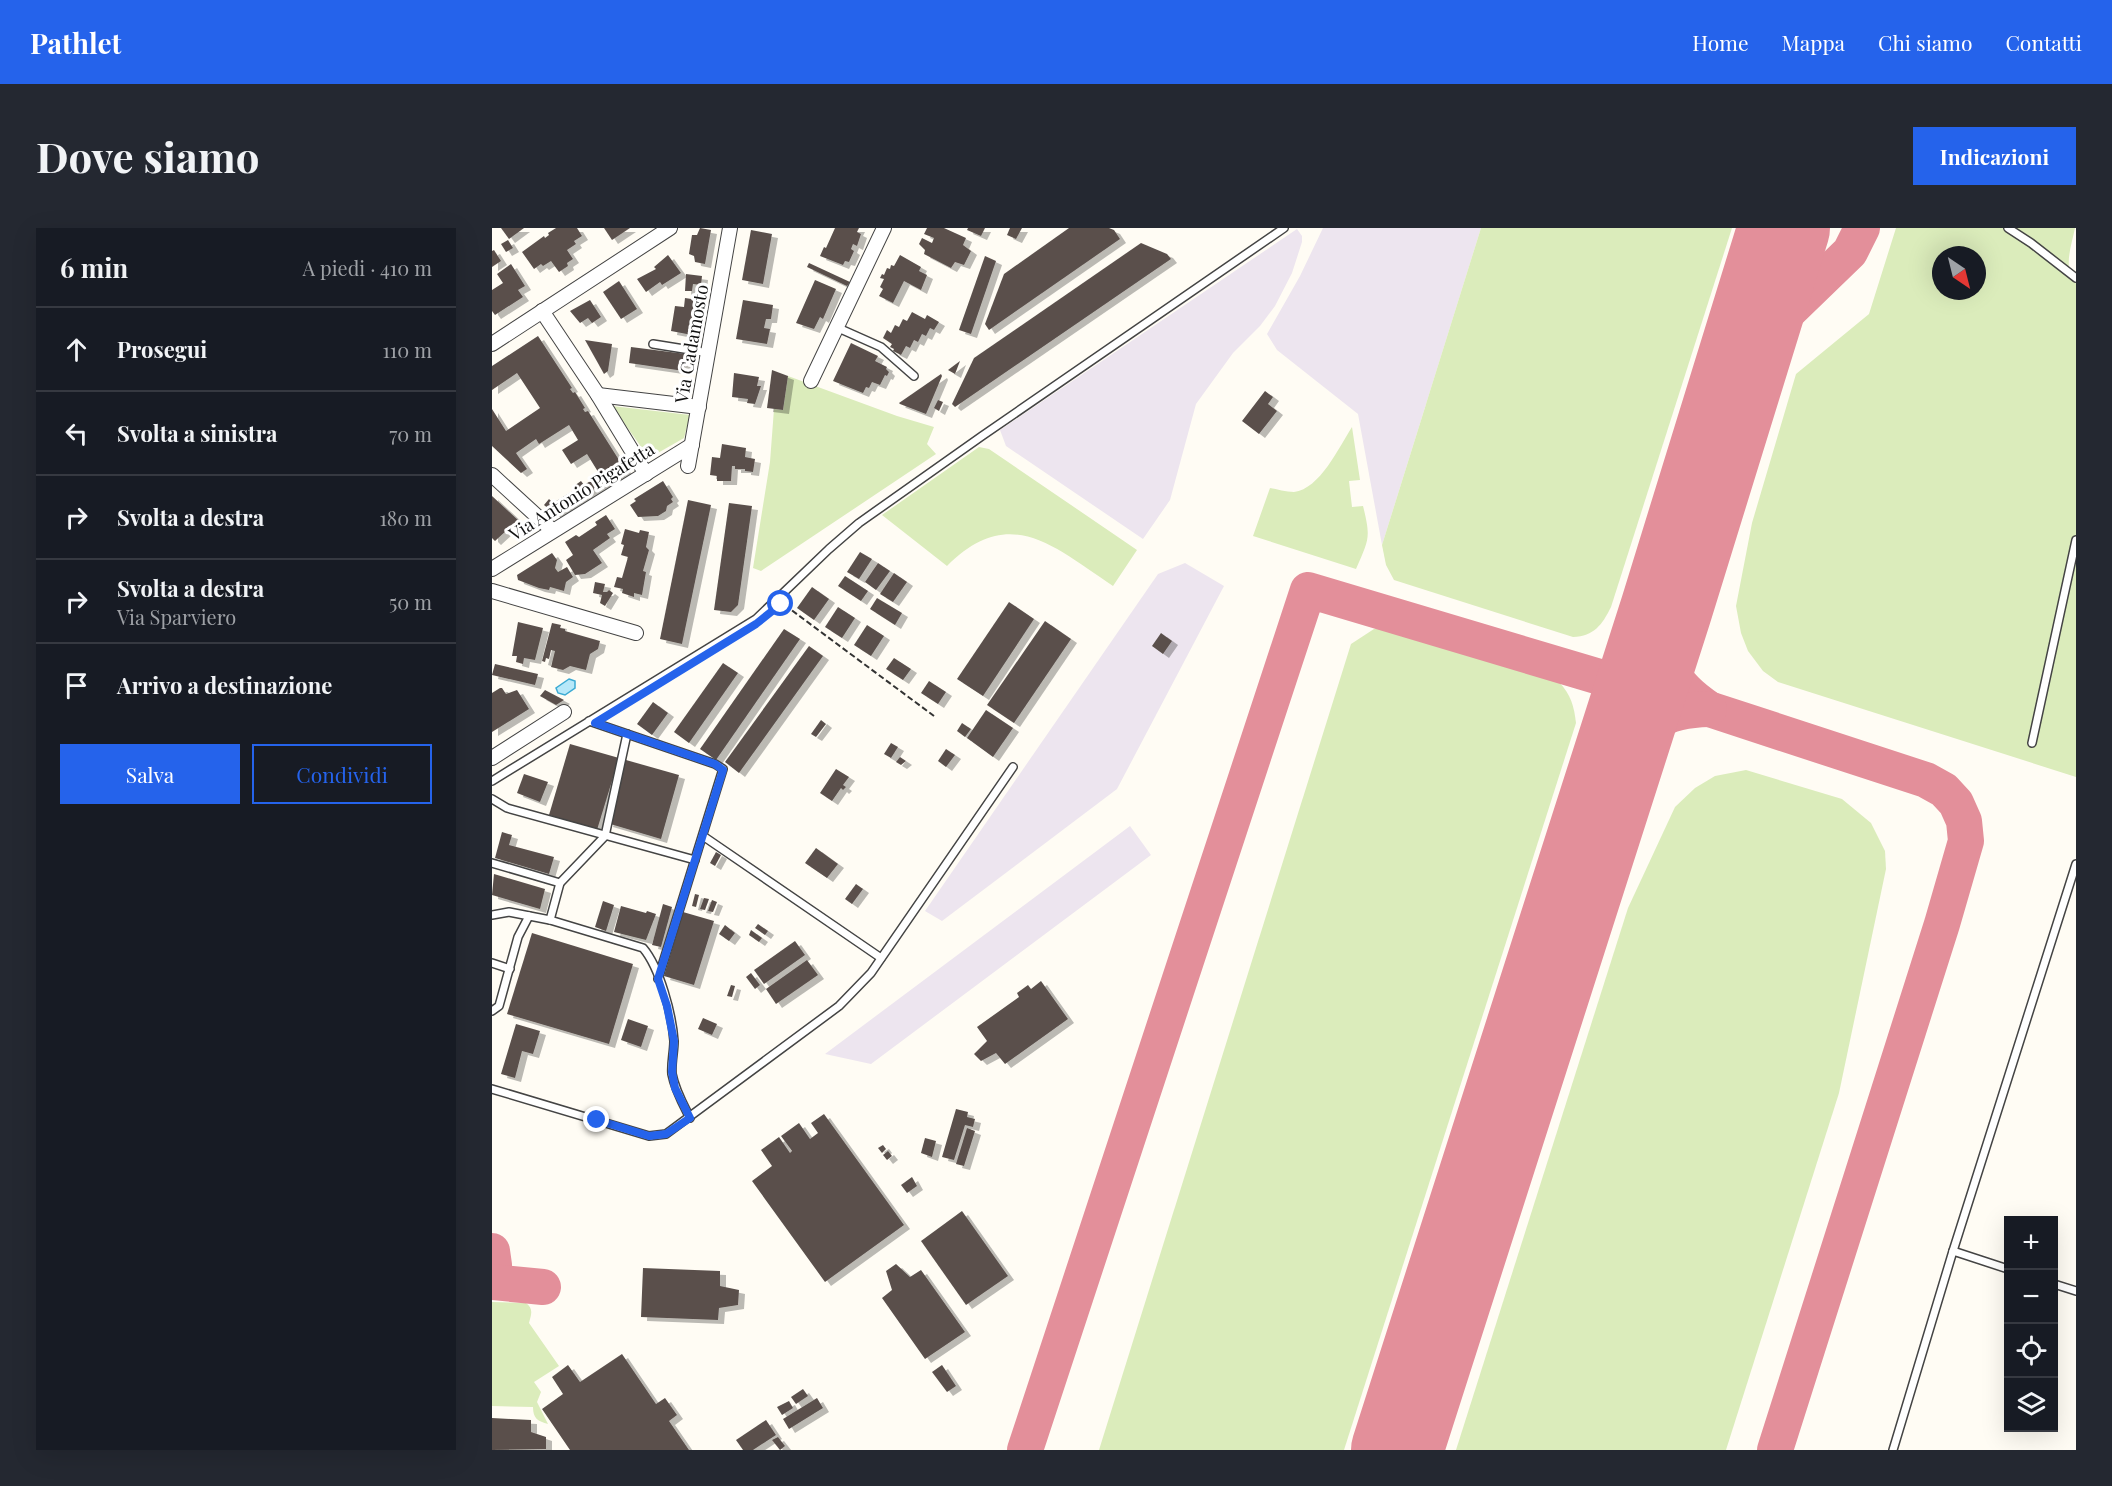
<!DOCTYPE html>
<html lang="it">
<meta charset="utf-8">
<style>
body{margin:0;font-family:"Playfair Display",serif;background:#242831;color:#f1f3f6}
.controls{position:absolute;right:18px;bottom:18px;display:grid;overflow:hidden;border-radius:0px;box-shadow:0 6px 24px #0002}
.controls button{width:54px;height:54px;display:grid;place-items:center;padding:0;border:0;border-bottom:2px solid #363941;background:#171b24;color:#f1f3f6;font:30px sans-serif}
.compass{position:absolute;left:1440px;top:18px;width:54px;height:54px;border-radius:50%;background:#171b24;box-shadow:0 6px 24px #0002;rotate:145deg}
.stop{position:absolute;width:18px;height:18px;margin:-14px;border:4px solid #2563eb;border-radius:50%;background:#fff}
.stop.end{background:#2563eb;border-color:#fff;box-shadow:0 2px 6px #0008}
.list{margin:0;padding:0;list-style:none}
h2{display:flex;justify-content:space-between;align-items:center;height:78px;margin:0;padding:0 24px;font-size:26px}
h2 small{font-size:20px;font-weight:400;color:#9ea1a6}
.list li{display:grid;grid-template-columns:39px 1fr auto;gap:18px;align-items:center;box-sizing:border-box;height:84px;padding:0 24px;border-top:2px solid #363941}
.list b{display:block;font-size:22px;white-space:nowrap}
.list p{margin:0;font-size:20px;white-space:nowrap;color:#9ea1a6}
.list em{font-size:20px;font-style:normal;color:#9ea1a6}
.actions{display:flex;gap:12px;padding:18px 24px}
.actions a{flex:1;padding:14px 0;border:2px solid #2563eb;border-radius:0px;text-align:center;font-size:21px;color:#2563eb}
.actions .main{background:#2563eb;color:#fff}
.icon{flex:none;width:33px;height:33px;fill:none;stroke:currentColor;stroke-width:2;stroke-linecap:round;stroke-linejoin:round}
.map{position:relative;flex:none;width:1584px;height:1222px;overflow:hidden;border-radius:0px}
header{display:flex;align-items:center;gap:36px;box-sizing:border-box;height:84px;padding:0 30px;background:#2563eb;color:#fff}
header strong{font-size:28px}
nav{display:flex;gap:33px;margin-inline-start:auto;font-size:21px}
.intro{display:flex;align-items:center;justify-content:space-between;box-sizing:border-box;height:144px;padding:0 36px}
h1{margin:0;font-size:42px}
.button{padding:15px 27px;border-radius:0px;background:#2563eb;color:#fff;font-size:21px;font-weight:700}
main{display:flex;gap:36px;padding:0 36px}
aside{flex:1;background:#171b24;border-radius:0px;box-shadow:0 6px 24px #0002}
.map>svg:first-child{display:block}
.industrial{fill:#ede5ef}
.green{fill:#dbecbb;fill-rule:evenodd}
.water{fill:#b7e8f9;stroke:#3baad3;stroke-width:1.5}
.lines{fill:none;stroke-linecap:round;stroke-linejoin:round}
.taxiway{stroke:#e38f9a;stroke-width:36}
.runway{stroke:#e38f9a;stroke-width:92}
.building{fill:#5a504c;filter:url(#shadow)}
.lane-casing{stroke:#444;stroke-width:10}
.street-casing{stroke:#444;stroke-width:16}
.path{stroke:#333;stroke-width:2;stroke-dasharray:6 3;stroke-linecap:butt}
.lane{stroke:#fff;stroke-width:7}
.street{stroke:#fff;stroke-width:14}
.route{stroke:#2563eb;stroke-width:8}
.labels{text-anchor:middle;stroke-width:6;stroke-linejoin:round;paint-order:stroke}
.street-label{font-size:18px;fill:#111;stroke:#fff}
</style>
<header>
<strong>Pathlet</strong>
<nav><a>Home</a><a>Mappa</a><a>Chi siamo</a><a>Contatti</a></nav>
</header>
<div class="intro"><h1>Dove siamo</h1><a class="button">Indicazioni</a></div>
<main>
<aside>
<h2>6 min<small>A piedi · 410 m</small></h2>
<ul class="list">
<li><svg class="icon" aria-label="ahead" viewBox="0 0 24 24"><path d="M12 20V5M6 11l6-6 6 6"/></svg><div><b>Prosegui</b></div><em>110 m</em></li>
<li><svg class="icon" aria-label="left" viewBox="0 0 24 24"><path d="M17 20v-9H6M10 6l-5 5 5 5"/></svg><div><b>Svolta a sinistra</b></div><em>70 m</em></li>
<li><svg class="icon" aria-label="right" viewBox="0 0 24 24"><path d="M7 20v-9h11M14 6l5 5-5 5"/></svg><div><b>Svolta a destra</b></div><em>180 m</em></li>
<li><svg class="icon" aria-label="right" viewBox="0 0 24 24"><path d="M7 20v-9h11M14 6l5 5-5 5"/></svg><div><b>Svolta a destra</b><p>Via Sparviero</p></div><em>50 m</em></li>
<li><svg class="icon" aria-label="arrive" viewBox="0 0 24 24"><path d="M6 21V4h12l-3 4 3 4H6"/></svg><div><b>Arrivo a destinazione</b></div></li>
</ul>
<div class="actions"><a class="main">Salva</a><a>Condividi</a></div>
</aside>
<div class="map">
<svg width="1584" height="1222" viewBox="0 0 1584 1222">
<defs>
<filter id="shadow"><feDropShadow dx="6" dy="4" stdDeviation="0" flood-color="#0004"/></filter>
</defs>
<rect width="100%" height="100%" fill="#fffcf4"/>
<g class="industrial">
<path d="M831,0H989L890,317L866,186L785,122L775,106L808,48Z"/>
<path d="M805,1L810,8V14L800,45L783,78L768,98L741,125L704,176L678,272L651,311L514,218L508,202Z"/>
<path d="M693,335L732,358L625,561L450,693L433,683L666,346Z"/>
<path d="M638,598L659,627L379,836L333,826Z"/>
</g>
<g class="green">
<path d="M989,0H1240L1119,379C1110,397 1102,408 1081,409L902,352L894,337L890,317Z"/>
<path d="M1404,0H1583C1580,16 1570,41 1584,54V549L1286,454L1271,443L1256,423L1249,405L1244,378L1260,295L1304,146L1377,86ZM1449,27H1485V63H1449Z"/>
<path d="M296,148L405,188L442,199L435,216L444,226L269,343L261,340L278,234L282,181L291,182Z"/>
<path d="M120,178L198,187L192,210L157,230Z"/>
<path d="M860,199L868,252L857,253L860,279L871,278C879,310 877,311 864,341L761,308L778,260C785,261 794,264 802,264C828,261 847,219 860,199Z"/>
<path d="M487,219L497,221L645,322L621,358C562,319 518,275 455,338L390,287Z"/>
<path d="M882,401H897L1067,454C1079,467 1082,478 1084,495L852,1222H607L859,416Z"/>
<path d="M1254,542L1350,571L1379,595L1393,623L1394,641L1347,865L1234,1222H964L1136,680L1183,579L1203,560L1223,548Z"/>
<path d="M0,1074L34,1075C42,1081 39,1087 37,1095L67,1138L42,1154L49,1164L45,1174L56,1196C46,1193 41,1191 41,1179L0,1178Z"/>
</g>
<path class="water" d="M77,451L83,453V460L73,467L66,465L64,460Z"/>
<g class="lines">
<g class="taxiway">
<path d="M1250,133L1265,114L1358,24L1370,0"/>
<path d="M1174,382C1169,431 1175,453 1217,481L1434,552L1452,562L1464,575L1472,593L1474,613L1450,696L1283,1222"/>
<path d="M1124,537C1149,498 1169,482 1217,481"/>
<path d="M0,1023L2,1037L0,1040"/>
<path d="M0,1054L51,1059"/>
<path d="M533,1222L816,362L1148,461"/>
</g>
<path class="runway" d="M905,1222L1174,382L1292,0"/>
</g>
<g class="building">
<path d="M9,0H32L17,11Z"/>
<path d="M64,0H85L90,8L82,13L84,16L75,22L81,31L75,35L76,38L67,44L59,33L51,38L49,36L42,41L30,24L52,8L53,10L57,7L56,5Z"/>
<path d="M112,0H138L120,12Z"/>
<path d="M208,0L219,2L213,36L203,34L202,28L197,26L200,7H205Z"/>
<path d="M343,0H367L365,4L369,6L365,18L361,16L359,21L362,23L357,34L353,33L351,37L328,28L332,19L334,20Z"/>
<path d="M435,0H452L474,10L471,17L479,23L472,37L463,34L459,40L432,26L433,22L427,16L430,10L440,15L442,10L432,6Z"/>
<path d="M476,0H493L489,8L475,2Z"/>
<path d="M518,0H530L524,11L515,7Z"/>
<path d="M577,0H617L622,2L628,11L497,102L493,96L512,46Z"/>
<path d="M259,2L280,6L271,56L250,52Z"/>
<path d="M16,12L21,20L14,24L9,16Z"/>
<path d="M649,15L675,26L679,31L463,179L460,176L482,130Z"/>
<path d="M2,22L9,33L0,39V23Z"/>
<path d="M176,27L189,45L170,57L168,54L154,64L145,51L164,41L162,39Z"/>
<path d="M408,27L429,39L427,43L435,47L429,62L412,53L401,75L387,68L391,61L388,59L392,51L388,50L390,46L392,47L395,40L398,41L399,37L402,38Z"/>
<path d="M493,28L504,33L479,106L467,102Z"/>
<path d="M317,35L358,54L355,58L315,39Z"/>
<path d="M19,36L33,58L26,62L31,69L3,87L0,83V62L11,55L5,46Z"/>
<path d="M194,46L210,48L209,57L201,56L200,63H193Z"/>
<path d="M323,52L344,61L331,91L328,89L322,101L304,95Z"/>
<path d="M127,53L145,81L129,91L111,64Z"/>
<path d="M193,70L206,72L203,90H205L204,98H202L200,107L179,103L183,78L192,79Z"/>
<path d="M98,72L109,89L100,95L96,90L88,95L78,83Z"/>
<path d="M251,72L281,77L279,91H274L272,100L278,101L275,116L244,111Z"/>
<path d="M420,84L433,91L435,87L447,94L442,102L438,100L434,108L430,106L426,114L422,112L418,120L414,118L409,127L401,123L402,121L398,119L400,116L391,110L395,102L399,105L403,97L407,99L411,91L415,93Z"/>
<path d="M46,108L80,160L78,161L81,165L83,164L93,180L91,181L93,184L96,183L134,243L63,286L52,277L57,271L61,275L84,261L82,258L89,253L92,257L108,247L95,226L79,236L70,222L86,212L77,197L47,216L44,211L24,225L35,241L29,245L0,218V181L14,203L48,180L25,145L0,162V138Z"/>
<path d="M93,112L120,116L116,143L112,146Z"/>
<path d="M359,115L386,128L383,133L395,139L394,141L397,144L395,148L393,147L388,157L380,154L377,160L374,159L371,165L341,153Z"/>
<path d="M139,119L194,126L192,143L137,135Z"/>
<path d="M468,133L463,146L456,142Z"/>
<path d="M280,142L296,148L291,182L275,180Z"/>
<path d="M242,145L267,149L265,158H269L263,176L255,175L256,171L240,169Z"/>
<path d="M449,146L450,148L434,186L408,176L407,175Z"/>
<path d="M773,163L781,169L776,176L785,183L767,206L750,193Z"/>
<path d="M446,172L451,174L447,183L442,180Z"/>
<path d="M230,216L254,220L253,229L263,231L261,244L253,243V241H243V238H240L239,253H225V248L218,247L220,229L228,230Z"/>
<path d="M171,253L181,269L179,271L181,274L175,278L174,283L166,288L146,289L138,277L144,273L142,271Z"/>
<path d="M0,268L27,293L17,304L15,302L3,313L0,310Z"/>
<path d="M196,272L219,277L190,416L168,411Z"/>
<path d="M237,275L260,278L246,377L239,384L222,382Z"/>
<path d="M114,287L123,301L115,306L118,310L101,322L110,335L93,346L83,347L74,332L81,327L73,314L84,307L87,309L105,297L103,294Z"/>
<path d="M133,301L147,305L148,302L157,304L154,319L157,322L151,343L154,344L150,367L142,365V369L130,365L131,361L122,359L125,349L130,350L136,329L129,327L132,317L129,316Z"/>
<path d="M368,324L380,331L367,351L355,344Z"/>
<path d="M60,325L65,332L63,340L66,344L75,339L81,349L74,354L72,363L58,359L57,362L47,360L26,352L25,347Z"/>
<path d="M386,335L398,343L384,362L373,354Z"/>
<path d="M402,345L415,354L401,374L388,366Z"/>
<path d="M353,348L376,363L369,373L346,358Z"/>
<path d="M103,354L113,356L111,364H115L117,362L121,365L113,378L108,375L110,367L101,365Z"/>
<path d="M320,359L337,371L322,392L305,380Z"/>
<path d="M385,370L410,385L403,397L378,381Z"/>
<path d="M517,374L542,391L491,468L465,451Z"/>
<path d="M346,379L363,390L350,410L333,399Z"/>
<path d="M553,393L579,411L522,495L495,477Z"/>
<path d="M26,394L51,400L43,432L32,430L31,436L24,434L25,428H20Z"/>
<path d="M60,395L69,397L68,400L73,401V403L108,413L106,421L98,426L94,442L78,438L71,442L59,439L63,423L59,422L57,431L54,430L53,434L50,433Z"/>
<path d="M375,397L392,408L379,428L362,417Z"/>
<path d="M292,401L308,411L224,532L208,521Z"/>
<path d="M669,405L680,413L671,426L660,418Z"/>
<path d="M317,418L331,428L247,545L233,534Z"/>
<path d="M402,430L419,441L411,452L394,441Z"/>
<path d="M231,435L246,445L197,515L182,504Z"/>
<path d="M3,436L46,446L43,457L0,447Z"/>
<path d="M437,453L454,464L446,476L429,465Z"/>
<path d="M8,460H10L14,466L25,462L37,481L0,504V465Z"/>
<path d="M53,462L72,472L64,477L48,468Z"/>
<path d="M161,474L176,485L160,507L145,496Z"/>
<path d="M494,482L521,500L501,529L475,510Z"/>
<path d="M329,492L334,496L324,509L319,506Z"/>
<path d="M470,495L479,501L473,509L465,503Z"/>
<path d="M399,515L406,519L399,530L392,526Z"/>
<path d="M78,516L127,530L105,602L57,587Z"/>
<path d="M454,521L463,527L454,539L446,533Z"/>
<path d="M408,529L414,533L409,537L404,534Z"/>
<path d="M134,532L187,547L169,611L115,595Z"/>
<path d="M344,541L357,549L351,557L354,559L351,562L349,560L340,573L328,565Z"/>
<path d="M32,546L56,554L48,574L25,565Z"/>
<path d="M10,604L20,607L17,617L62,629L57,646L3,630Z"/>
<path d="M324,620L346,636L335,650L313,635Z"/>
<path d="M224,624L229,627L223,638L218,635Z"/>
<path d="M2,646L53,661L48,681L0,667Z"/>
<path d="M364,656L371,661L360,676L353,671Z"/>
<path d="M203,666L207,667L204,679L200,678Z"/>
<path d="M212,670L217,671L213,682L208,681Z"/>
<path d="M220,672L225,674L221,684L216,683Z"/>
<path d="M111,673L122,677L114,703L103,699Z"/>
<path d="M171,676L180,679L169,719L160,717Z"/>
<path d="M129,678L154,685L155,683L164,686L154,712L122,704Z"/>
<path d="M191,684L222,693L202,757L172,748Z"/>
<path d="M266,696L276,703L273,707L263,700Z"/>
<path d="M233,697L243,705L237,713L227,706Z"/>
<path d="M259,702L270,710L267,714L257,707Z"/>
<path d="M40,705L141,736L117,816L15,786Z"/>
<path d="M303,713L313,727L272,756L262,742Z"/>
<path d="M315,732L326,747L284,776L274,761Z"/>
<path d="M259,745L268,757L263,761L254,749Z"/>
<path d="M549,753L576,791L513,836L504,825L489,833L482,826L495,813L485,799L527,769L525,765L536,757L539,761Z"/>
<path d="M239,757L243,758L240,769L235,768Z"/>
<path d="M211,790L225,796L220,807L206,801Z"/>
<path d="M136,791L156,798L149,819L129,812Z"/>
<path d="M24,796L48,803L41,826L30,823L23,850L9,846Z"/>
<path d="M464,881L476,884L475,889L483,891L481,899L473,897L462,932L450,929Z"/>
<path d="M332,886L412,997L333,1054L260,953L280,938L269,922L287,909L298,925L300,923L289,908L307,895L318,911L326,905L319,895Z"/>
<path d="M475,900L483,903L472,938L464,936Z"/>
<path d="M433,910L444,913L440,929L429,925Z"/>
<path d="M391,917L394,921L390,925L386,920Z"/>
<path d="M396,923L400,928L395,932L391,927Z"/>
<path d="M420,949L425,958L415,965L409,957Z"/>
<path d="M470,983L516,1048L474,1077L429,1013Z"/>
<path d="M404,1036L418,1049L429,1042L473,1104L433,1131L390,1070L400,1062L394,1043Z"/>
<path d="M151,1040L228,1043V1058L247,1062L246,1077L227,1080L226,1092L149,1089Z"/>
<path d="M130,1126L164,1176L173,1170L185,1187L177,1193L197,1222H78L50,1181L71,1166L60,1149L76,1137L88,1154Z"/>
<path d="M450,1137L464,1158L455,1164L440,1144Z"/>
<path d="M311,1161L316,1168L304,1176L299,1169Z"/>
<path d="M325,1170L331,1180L297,1201L291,1191Z"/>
<path d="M297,1173L301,1180L290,1187L285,1179Z"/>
<path d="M0,1190L39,1192V1204L54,1209V1221L0,1222Z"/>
<path d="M274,1192L284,1207L261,1222H251L244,1212Z"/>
<path d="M286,1209L293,1218L288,1222L280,1212Z"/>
</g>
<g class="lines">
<defs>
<g id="lane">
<path d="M1516,0L1539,15L1584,50"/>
<path d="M344,99L389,119L422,148"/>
<path d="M161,116L217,125"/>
<path d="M97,493L223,536L231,541L166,751"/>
<path d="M1540,515L1584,312"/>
<path d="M0,553L264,391L337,321L367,295L490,208L792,0"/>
<path d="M0,571L15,580L203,632"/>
<path d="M211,608L389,730"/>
<path d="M0,635L68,655"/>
<path d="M0,687L17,684L58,692L151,720C168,740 180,786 182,813C182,824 179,835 180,846C183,862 191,876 198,890"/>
<path d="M58,692L68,655L113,608L135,506"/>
<path d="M0,735L18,741"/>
<path d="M0,783L7,778L26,709L37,688"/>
<path d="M0,861L157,908L174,906L347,778L379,745L521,539"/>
<path d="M1461,1023L1584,636"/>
<path d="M1562,1056L1584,1063"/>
<path d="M1401,1222L1461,1023L1516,1041"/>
</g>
<g id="street">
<path d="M50,83L106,167L154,246"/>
<path d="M0,116L178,0"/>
<path d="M319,153L392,0"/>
<path d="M106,167L207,179"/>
<path d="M196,238L238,0"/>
<path d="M0,247L60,302"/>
<path d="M0,341L200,217"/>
<path d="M0,363L144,405"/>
<path d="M0,530L72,484"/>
</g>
</defs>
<use href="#lane" class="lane-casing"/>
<use href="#street" class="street-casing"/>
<path class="path" d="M294,376L298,381L442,488"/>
<use href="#lane" class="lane"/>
<use href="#street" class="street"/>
</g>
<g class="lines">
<path class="route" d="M105,892L157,908L174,906L198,890L183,860L180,844L182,813L175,778L166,751L231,542L223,536L103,495L264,396L289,376"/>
</g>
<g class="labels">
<g class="street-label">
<text transform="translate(200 116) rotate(-80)" y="6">Via Cadamosto</text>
<text transform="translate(90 264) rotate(-32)" y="6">Via Antonio Pigafetta</text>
</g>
</g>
</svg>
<div class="controls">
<button>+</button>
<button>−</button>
<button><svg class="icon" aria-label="locate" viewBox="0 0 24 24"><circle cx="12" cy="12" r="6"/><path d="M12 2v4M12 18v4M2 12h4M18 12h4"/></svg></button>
<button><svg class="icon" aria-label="layers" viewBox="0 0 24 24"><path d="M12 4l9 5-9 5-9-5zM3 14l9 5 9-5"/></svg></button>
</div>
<svg class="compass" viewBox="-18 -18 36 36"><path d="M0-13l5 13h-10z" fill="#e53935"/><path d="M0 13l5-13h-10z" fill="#9ea1a6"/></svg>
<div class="stop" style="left:289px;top:376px"></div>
<div class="stop end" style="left:105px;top:892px"></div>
</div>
</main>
